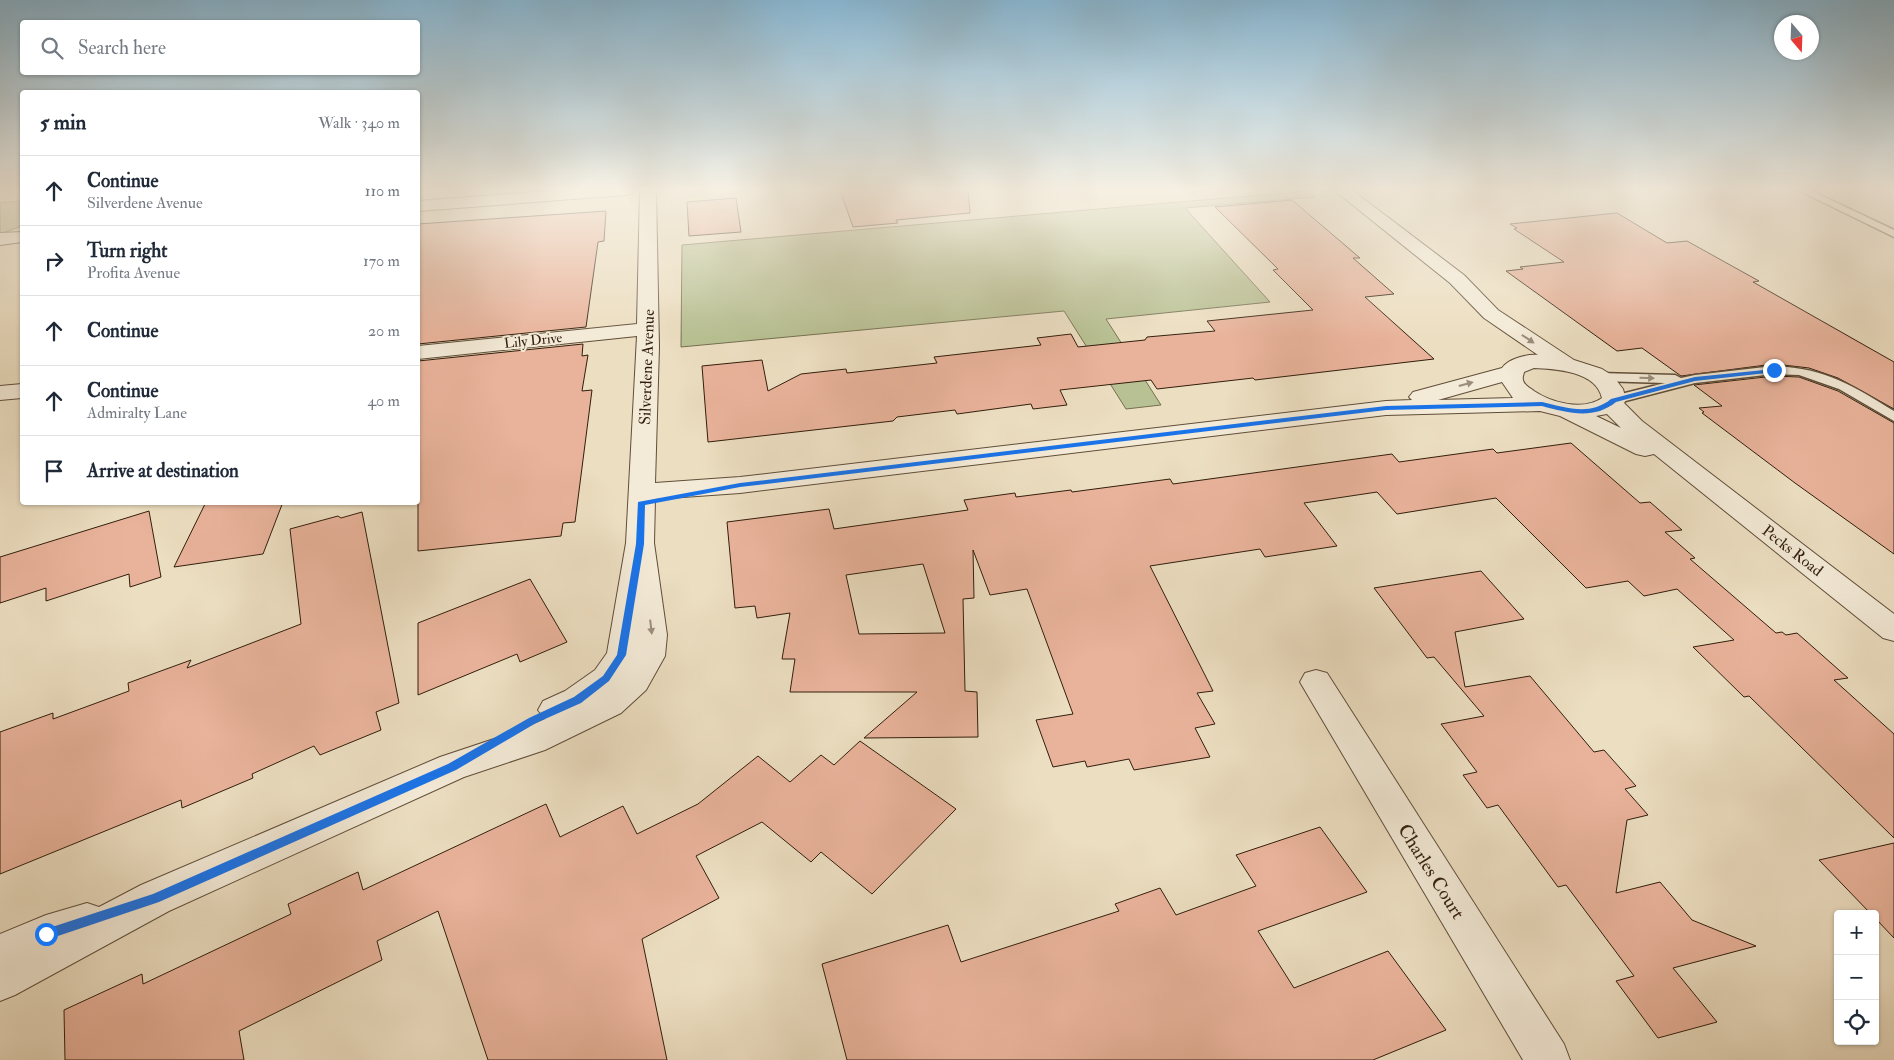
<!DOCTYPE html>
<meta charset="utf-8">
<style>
body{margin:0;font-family:"IM FELL Double Pica",serif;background:#f2f2f3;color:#1f2937}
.controls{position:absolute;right:15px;bottom:15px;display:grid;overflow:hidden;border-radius:5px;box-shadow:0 1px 4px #0004}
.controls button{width:45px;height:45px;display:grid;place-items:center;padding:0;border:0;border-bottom:1px solid #e0e1e3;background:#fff;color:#1f2937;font:25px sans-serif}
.compass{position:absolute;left:1774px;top:15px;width:45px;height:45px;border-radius:50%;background:#fff;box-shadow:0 1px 4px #0004;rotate:161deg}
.stop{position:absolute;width:15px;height:15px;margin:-11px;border:4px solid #1a73e8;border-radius:50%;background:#fff}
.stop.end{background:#1a73e8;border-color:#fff;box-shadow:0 1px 5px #0008}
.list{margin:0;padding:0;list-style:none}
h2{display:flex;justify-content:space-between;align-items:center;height:65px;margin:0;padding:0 20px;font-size:21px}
h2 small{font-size:16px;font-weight:400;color:#747a83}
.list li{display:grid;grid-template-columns:32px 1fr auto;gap:15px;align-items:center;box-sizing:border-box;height:70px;padding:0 20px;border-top:1px solid #e0e1e3}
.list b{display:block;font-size:19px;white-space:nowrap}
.list p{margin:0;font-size:16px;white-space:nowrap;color:#747a83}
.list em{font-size:16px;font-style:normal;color:#747a83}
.icon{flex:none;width:28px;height:28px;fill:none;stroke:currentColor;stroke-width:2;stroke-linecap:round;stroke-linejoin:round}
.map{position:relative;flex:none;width:1894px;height:1060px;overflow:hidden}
.search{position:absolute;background:#fff;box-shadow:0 1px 4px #0004;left:20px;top:20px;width:400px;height:55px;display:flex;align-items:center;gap:12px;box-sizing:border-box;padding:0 18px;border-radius:5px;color:#747a83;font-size:19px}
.panel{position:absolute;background:#fff;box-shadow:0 1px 4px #0004;left:20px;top:90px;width:400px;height:415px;border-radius:5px}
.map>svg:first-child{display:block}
.green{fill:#b8c193;stroke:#747050}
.building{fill:#e9b39b;stroke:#311e0c;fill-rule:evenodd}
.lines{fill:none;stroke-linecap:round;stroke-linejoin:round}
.service-casing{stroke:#604e39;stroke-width:3}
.minor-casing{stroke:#604e39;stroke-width:2}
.service{fill:#f3ead7;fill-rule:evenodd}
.minor{fill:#f3ead7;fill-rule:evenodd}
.oneway{fill:#9c8e7c}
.route{fill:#1a73e8}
.labels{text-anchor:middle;stroke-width:4;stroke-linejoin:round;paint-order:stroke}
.far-street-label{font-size:14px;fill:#311e0c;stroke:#f3ead7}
.street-label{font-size:16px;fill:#311e0c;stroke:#f3ead7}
.near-street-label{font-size:19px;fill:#311e0c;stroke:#f3ead7}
</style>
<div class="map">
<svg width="1894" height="1060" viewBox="0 0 1894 1060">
<rect width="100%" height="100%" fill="#ecdec1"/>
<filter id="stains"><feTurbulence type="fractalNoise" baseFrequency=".004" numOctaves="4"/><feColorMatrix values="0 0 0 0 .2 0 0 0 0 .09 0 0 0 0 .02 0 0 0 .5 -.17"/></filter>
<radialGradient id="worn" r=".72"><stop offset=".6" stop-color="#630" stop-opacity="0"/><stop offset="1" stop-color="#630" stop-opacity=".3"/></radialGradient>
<g class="green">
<path d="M1307,191L1315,197L1185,208L1270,302L1106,319L1161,405L1126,409L1064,311L681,347L682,245Z"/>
<path d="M22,201V226L0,234V203Z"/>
</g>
<g class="building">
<path d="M840,190H968L970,213L896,220L898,223L853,227Z"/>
<path d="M736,198L741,232L689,236L687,202Z"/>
<path d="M1292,200L1360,258H1353L1394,294L1365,297L1434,359L1255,380L1253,378L1157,389L1151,380L1060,390L1067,405L1033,409L1031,404L957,414L955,410L897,417L893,421L708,442L702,366L762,360L768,391L801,374L846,369L847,373L937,363L934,357L1041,345L1037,338L1071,334L1078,347L1145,340L1147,337L1215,331L1207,321L1313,310L1273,270L1278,269L1215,207Z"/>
<path d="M606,211L604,241L598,242L586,327L418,344V224Z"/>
<path d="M1617,213L1667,243L1687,241L1759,281L1753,282L1894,362V409L1838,378L1809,368L1792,366L1774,364L1681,376L1642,348L1617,351L1506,271L1523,269L1520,267L1564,262L1514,229L1517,228L1510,224Z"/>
<path d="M583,344L582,356L588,355L582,391L592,390L575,522L563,523L561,536L418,551V361Z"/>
<path d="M1774,376L1799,377L1838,391L1894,423V554L1795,483L1702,413L1704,412L1699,408L1722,406L1694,385Z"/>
<path d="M1571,443L1640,503L1650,502L1682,530L1665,532L1695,558L1690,559L1776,633L1782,632L1786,635L1797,633L1848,678L1834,680L1894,734V838L1749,696L1744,697L1693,647L1734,640L1677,589L1644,596L1628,581L1586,588L1496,498L1397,514L1377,492L1304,503L1337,546L1265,557L1260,549L1150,566L1213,691L1197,693L1215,724L1195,728L1210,757L1134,770L1129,759L1087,767L1085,761L1053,767L1036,720L1073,714L1027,589L990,595L973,550L974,598L963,599L965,691L977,692L978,737L864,738L917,692H790L795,659H782L790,613L757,618L755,606L735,608L727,522L829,509L834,529L968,510L964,500L1015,493L1016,497L1071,490L1072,492L1170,479L1173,484L1392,454L1399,462L1493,449L1497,453ZM923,564L945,633L859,634L846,575Z"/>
<path d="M206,502H283L263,554L174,567Z"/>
<path d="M149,511L161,577L130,587L129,574L46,601V588L0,603V557Z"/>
<path d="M362,512L399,703L376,712L381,730L320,755L314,746L252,774L253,778L182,808L181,800L0,874V732L53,713V719L129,691L128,683L191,660L187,668L301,624L290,529L338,516L341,518Z"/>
<path d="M1481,571L1524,619L1455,632L1465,687L1530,676L1594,752L1604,750L1636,786L1625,789L1648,815L1627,820L1616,893L1660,882L1692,920L1756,946L1673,968L1717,1022L1658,1038L1616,981L1634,976L1566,885L1558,887L1498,805L1487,808L1463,775L1477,772L1441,724L1484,716L1434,657L1427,658L1374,588Z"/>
<path d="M530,579L567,642L520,662L517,654L418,695V623Z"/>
<path d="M860,741L956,809L872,894L821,852L811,862L762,822L696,856L719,898L642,939L667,1060H488L438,911L377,941L382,960L239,1031L244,1060H65L64,1010L142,974L143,984L291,914L288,904L358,872L363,890L546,804L560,837L623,806L637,834L698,804L758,756L790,782L821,755L834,765Z"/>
<path d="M1320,827L1367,892L1258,931L1294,988L1388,951L1446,1030L1373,1060H847L822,964L948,925L961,962L1119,911L1115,904L1160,888L1176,915L1256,886L1236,855Z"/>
<path d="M1894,843V938L1875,918V914H1871L1819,860Z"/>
</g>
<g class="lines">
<defs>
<g id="service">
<path d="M1798,190H1810L1894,230V237Z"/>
<path d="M1774,366C1825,368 1852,385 1894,411V421L1839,389L1799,375L1774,374L1695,383L1614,404L1607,400L1609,397L1665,383L1599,381L1592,377L1599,373L1675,375L1681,378L1695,375Z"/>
</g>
<g id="minor">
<path d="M562,190H633L631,194L625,195L418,211V201Z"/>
<path d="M640,190H656L659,347L655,483L740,477L1386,401L1412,400L1409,397L1413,392L1502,368C1508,359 1526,354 1538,355L1484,318L1450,283L1334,190H1352L1464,275L1498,310L1574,360L1602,369L1613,376L1623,389L1626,400L1624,403L1642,421L1894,614V641L1883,638L1654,454L1645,456L1636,454L1560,416L1540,411L1386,415L740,493L655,499L654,543L667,635L665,656L646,690L621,713L545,750L464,777L169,911L15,995L0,1001V934L46,915L87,903L99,907L141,885L440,757L521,730L545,719L538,710L543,701L565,691L595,670L607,653L626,543L637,336L418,359V346L637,324ZM1534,368C1556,369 1596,371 1602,398C1583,411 1552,403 1534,391C1530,388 1524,385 1523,380C1522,377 1524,374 1524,372ZM1502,382L1513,398L1438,400ZM1607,414L1621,428L1596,416Z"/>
<path d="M22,232V242L0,245V233Z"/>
<path d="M22,384V398L0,400V386Z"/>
<path d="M1316,670L1327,673L1564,1044L1570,1060H1523L1300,682L1305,673Z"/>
</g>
</defs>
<use href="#service" class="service-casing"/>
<use href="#minor" class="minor-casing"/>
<use href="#service" class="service"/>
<use href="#minor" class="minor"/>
</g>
<defs><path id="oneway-solid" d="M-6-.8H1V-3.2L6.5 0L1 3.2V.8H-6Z" transform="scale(1.25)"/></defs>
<g class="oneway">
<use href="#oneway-solid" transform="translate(1528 339) rotate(34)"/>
<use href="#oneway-solid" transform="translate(1647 378) rotate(1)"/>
<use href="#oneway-solid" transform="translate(1466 384) rotate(-15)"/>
<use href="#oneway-solid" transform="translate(651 627) rotate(83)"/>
</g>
<linearGradient id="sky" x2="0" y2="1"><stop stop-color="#88b7d3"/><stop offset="0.56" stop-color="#f6f0e3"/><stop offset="1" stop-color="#f6f0e3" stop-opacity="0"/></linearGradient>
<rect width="1894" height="338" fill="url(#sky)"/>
<path class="route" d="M1774,369H1776V372L1695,381L1616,402C1594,420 1568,413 1542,406L1386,410L740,487L645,505L644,544L626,655L609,681L581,703L536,723L456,770L159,902L46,940L42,938L40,934L42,930L46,929L153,894L448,764L529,718L574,697L603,676L617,655L636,544L638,502L740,483L1386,406L1542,402C1567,408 1590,416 1611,399L1695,377Z"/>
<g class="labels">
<g class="far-street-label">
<text transform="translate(533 340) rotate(-6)" y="5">Lily Drive</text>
</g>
<g class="street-label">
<text transform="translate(646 367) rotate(-88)" y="6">Silverdene Avenue</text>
<text transform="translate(1793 550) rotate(38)" y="6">Pecks Road</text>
</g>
<g class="near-street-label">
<text transform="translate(1432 871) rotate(58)" y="7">Charles Court</text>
</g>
</g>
<rect width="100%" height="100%" filter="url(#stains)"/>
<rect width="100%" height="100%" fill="url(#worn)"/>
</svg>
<div class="controls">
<button>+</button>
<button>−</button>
<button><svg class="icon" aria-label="locate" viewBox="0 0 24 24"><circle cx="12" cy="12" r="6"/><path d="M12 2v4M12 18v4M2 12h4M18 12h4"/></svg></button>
</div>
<svg class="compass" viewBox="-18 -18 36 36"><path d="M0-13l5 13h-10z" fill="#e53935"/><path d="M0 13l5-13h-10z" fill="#747a83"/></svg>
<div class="stop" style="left:46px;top:934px"></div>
<div class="stop end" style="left:1774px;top:370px"></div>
<div class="search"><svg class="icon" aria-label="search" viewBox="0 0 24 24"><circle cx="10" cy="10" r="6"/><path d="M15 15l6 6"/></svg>Search here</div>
<section class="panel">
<h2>5 min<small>Walk · 340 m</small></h2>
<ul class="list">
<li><svg class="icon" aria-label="ahead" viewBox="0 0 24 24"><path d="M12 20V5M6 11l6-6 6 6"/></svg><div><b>Continue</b><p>Silverdene Avenue</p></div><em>110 m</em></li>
<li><svg class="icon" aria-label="right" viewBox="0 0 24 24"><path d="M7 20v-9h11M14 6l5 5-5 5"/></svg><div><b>Turn right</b><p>Profita Avenue</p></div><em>170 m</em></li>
<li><svg class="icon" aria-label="ahead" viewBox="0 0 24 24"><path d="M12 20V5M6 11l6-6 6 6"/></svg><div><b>Continue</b></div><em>20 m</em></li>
<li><svg class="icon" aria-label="ahead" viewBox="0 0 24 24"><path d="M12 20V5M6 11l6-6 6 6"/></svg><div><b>Continue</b><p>Admiralty Lane</p></div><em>40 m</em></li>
<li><svg class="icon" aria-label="arrive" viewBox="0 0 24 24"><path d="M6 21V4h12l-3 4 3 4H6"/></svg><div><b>Arrive at destination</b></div></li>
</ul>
</section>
</div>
